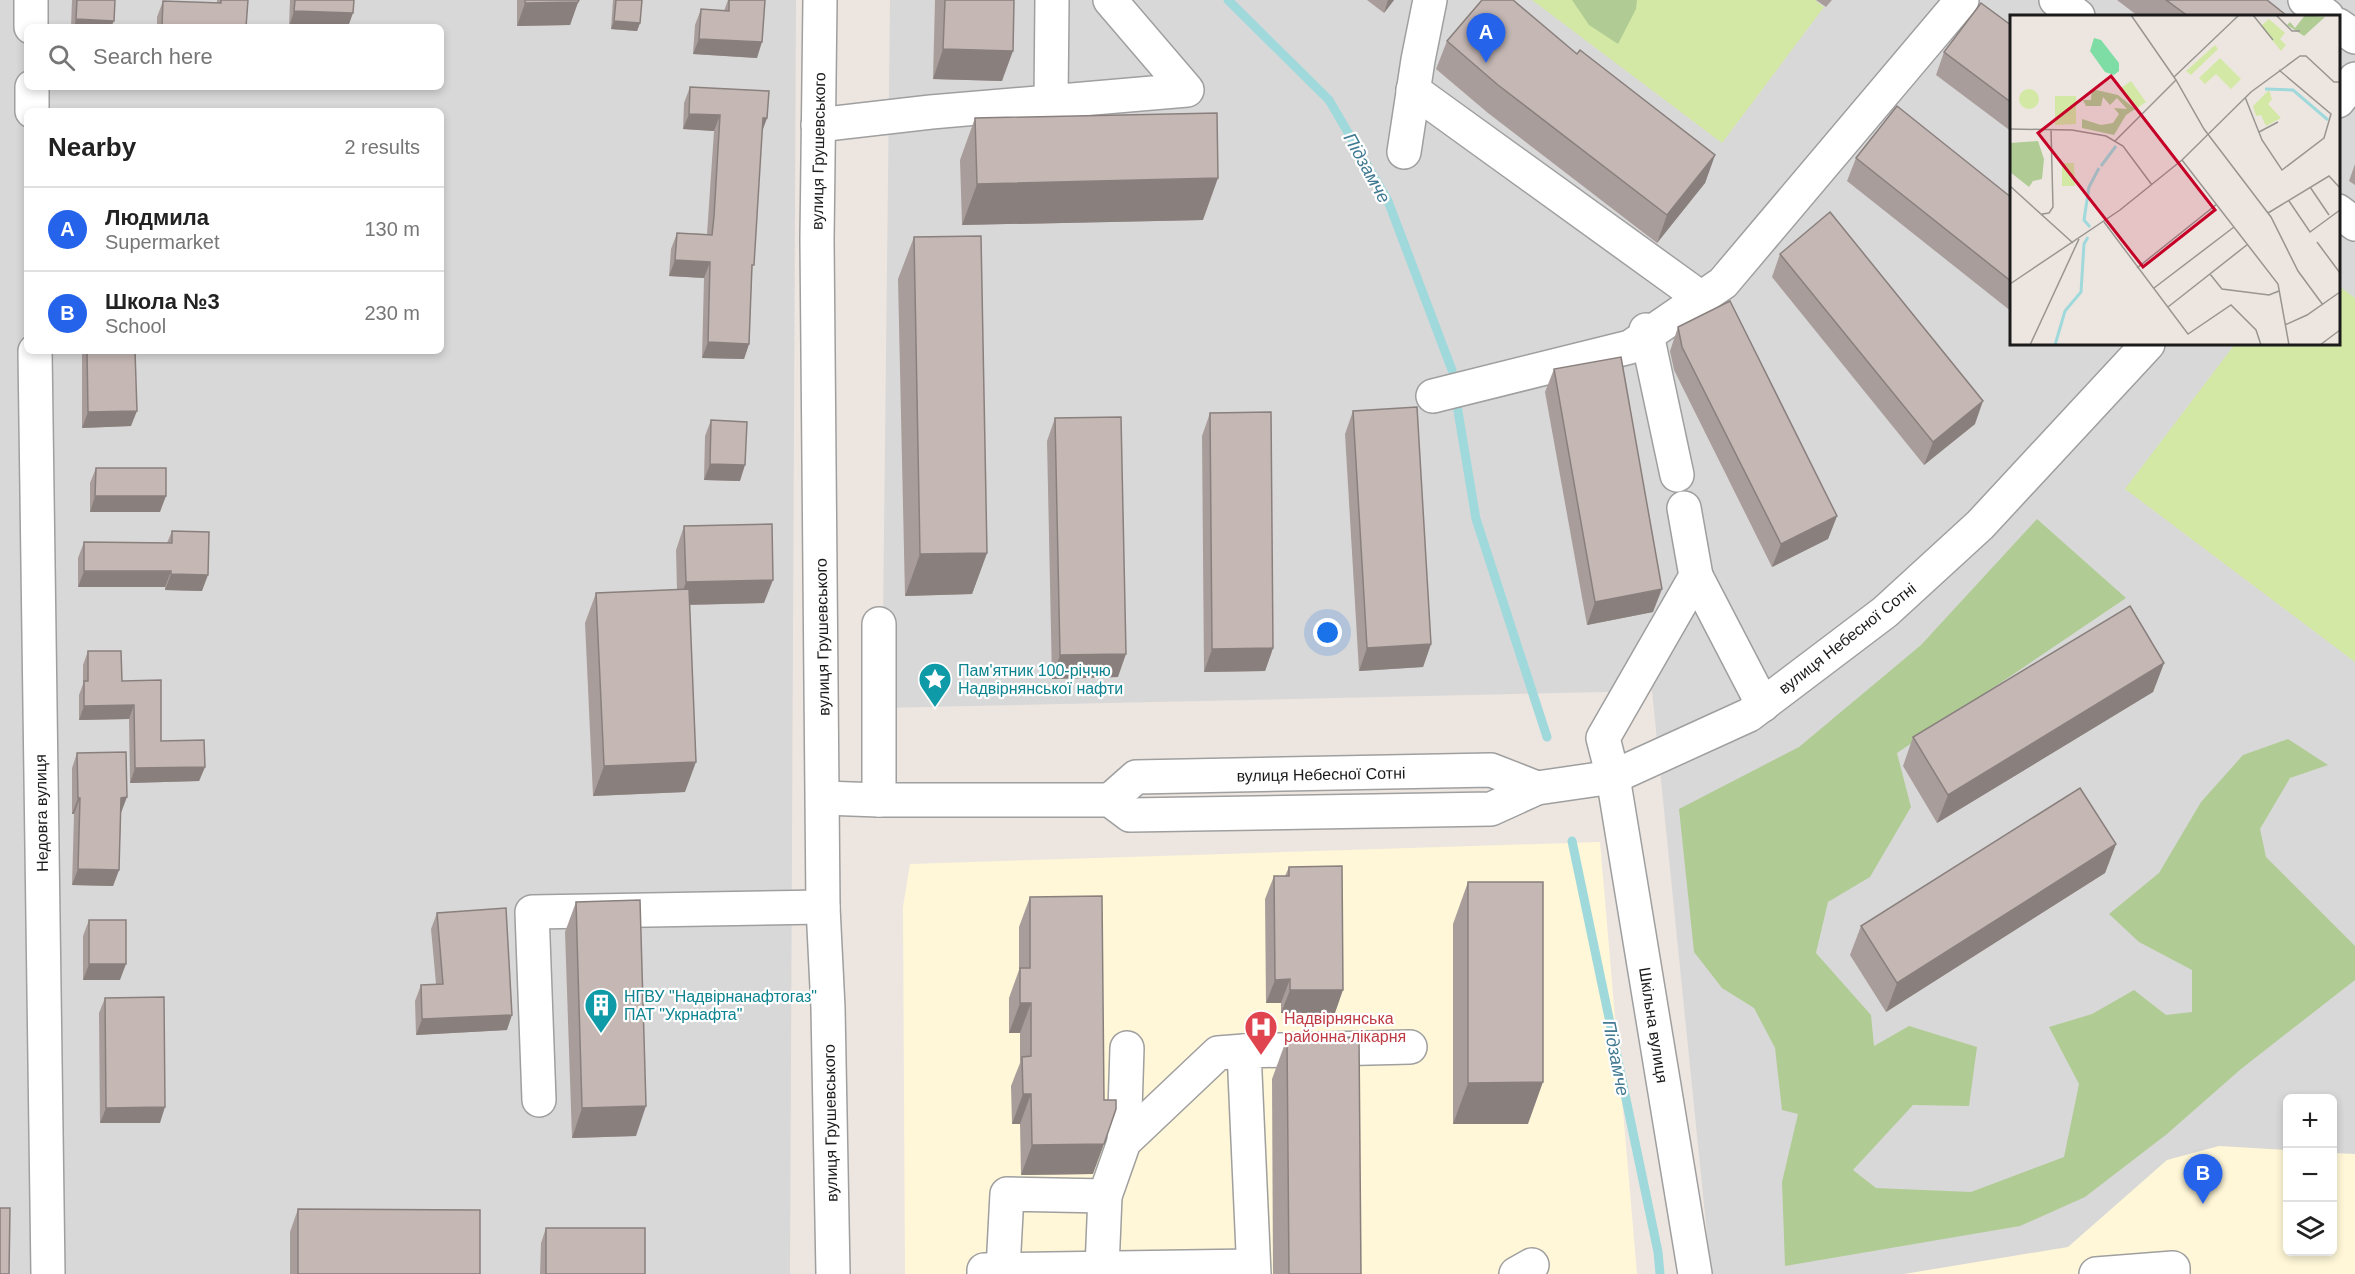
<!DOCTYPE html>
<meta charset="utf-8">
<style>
body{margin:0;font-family:Arial,sans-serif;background:#f2f2f2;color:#222}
.controls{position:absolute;right:18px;bottom:18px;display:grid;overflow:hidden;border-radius:9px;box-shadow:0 3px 9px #0003}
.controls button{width:54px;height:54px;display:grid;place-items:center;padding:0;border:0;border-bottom:2px solid #e0e0e0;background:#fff;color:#222;font:30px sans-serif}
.you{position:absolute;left:1328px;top:633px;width:21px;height:21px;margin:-15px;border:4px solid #fff;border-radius:50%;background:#1a73e8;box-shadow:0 0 0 9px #1a73e833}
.badge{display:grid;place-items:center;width:39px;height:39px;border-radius:50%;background:#2563eb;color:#fff;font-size:20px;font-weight:700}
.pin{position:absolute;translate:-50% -50px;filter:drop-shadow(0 2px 3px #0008)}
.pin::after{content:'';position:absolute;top:32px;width:21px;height:18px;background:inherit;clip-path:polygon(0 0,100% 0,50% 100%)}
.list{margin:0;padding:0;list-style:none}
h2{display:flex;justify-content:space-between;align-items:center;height:78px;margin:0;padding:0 24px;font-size:26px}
h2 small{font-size:20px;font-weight:400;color:#767676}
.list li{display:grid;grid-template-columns:39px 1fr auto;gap:18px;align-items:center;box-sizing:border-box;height:84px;padding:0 24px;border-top:2px solid #e0e0e0}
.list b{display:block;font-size:22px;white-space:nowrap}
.list p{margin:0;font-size:20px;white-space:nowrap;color:#767676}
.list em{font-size:20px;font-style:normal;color:#767676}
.icon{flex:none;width:33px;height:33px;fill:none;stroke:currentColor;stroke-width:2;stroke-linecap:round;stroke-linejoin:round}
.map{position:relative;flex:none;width:2355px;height:1274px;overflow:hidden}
.search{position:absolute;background:#fff;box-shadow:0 3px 9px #0003;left:24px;top:24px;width:420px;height:66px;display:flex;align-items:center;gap:15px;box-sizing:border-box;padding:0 21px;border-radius:9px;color:#767676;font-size:22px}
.panel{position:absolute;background:#fff;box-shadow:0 3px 9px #0003;left:24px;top:108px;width:420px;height:246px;border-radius:9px}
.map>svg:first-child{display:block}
.residential{fill:#d9d8d8;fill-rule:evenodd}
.education{fill:#fff7d7}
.grass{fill:#d3e8a5}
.forest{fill:#b0cc94}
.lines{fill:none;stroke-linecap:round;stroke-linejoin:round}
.stream{stroke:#a0d9db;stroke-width:9}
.minor-casing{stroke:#9f9f9f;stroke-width:36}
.minor{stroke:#fff;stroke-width:33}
.wall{fill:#a99d9b}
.shaded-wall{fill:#89807e}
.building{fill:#c4b7b4;stroke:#89807e;stroke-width:1.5}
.labels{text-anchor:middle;stroke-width:4.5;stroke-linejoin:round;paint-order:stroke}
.street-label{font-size:16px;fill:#1b1b1b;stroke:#fff}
.culture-label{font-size:16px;fill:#0d838f;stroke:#fff;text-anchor:start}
.health-label{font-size:16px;fill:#be3a42;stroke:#fff;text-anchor:start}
.water-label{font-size:18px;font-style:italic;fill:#417a92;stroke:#fff}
.inset-river{fill:none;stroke:#a0d9db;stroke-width:3}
.inset-road{fill:none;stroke:#999591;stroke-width:1.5}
.view{fill:#c50127;fill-opacity:0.15;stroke:#c50127;stroke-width:3}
.inset-edge{fill:none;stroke:#1b1b1b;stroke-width:3}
</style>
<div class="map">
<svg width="2355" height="1274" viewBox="0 0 2355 1274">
<rect width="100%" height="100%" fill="#ede6e0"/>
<g class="residential">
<path d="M0,0H796L790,1274H0ZM27,27H441V87H27ZM27,111H441V351H27Z"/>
<path d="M890,0H2355V1159L2333,1158L2332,1098H2288L2287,1155L2251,1274H1711L1652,691L882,708ZM2012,16H2338V344H2012Z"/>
</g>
<g class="education">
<path d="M1600,842L1637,1274H905L903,907L910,864Z"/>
<path d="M2219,1146L2287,1150L2288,1252H2332L2333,1153L2355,1154V1274H1904L2068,1247L2167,1160Z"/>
</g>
<g class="grass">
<path d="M1532,0H1815L1824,7L1722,143Z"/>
<path d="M2339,286L2355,298V662L2125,489L2235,344H2338Z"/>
</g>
<g class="forest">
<path d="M1572,0H1637L1636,9L1618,44L1589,25Z"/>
<path d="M2037,519L2126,598L1897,753L1911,807L1870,877L1828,902L1816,953L1871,1015L1874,1046L1909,1026L1977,1047L1969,1106L1913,1105L1853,1170L1876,1188L1971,1192L2064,1157L2079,1084L2049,1027L2092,1014L2134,990L2166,1015L2192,1012V970L2139,942L2109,914L2159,873L2201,802L2243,755L2288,739L2328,765L2290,778L2260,829L2266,857L2355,946V980L2241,1069L2167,1134L2085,1197L2020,1226L1785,1266L1782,1182L1798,1114L1782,1110L1775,1048L1754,1008L1722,988L1694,952L1679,809L1799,747L1921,645Z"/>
</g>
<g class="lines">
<g class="stream">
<path d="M1228,0L1329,100L1388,201L1452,370"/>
<path d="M1457,405L1476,519L1547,737"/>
<path d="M1572,841L1658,1252L1660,1274"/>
</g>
<defs>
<g id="minor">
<path d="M31,0V27"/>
<path d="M820,0L817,239L823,907L828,1008L833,1274"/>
<path d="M2056,0L2078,16"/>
<path d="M2305,0L2327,16"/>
<path d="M2338,25L2355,37"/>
<path d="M32,87V111"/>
<path d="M1413,90L1701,298"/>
<path d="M2338,101L2355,79"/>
<path d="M1051,102L1052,0"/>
<path d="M818,125L931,112L1187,90L1110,0"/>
<path d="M1404,152L1418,60L1430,0"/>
<path d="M2338,211L2355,224"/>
<path d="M1646,330L1677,475"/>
<path d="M35,351L48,1274"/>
<path d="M1433,396L1630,347L1723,283L1962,0"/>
<path d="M1684,508L1696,576L1603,738L1613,777L1695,1274"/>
<path d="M1696,576L1763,705"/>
<path d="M879,624V800"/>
<path d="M824,798L879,800H1110L1130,815L1491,809L1537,788L1613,777L1749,715L1885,612L1980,525L2148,344"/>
<path d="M1110,800L1136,777L1491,770L1537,788"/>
<path d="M539,1100L532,912L823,907"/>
<path d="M1124,1142L1127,1048"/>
<path d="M1102,1268L1105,1196L1124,1142L1218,1053L1244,1051"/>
<path d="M1003,1269L1007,1194L1105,1196"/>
<path d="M984,1274V1270L1253,1266"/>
<path d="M1254,1274L1244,1051L1410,1047"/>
<path d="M1516,1274L1532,1265"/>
<path d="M2096,1274L2173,1268V1274"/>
</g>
</defs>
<use href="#minor" class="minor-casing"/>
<use href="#minor" class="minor"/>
</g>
<g class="wall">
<path d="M72,0H115L111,27H71Z"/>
<path d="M217,0H248L246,27H157V17L163,1L217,3Z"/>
<path d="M290,0H354L348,27H289Z"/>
<path d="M517,0H579L570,25L517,26Z"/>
<path d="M613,0H642L640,23L637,31L611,29Z"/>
<path d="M728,0H765L757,58L693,54L695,25L701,9L724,11Z"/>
<path d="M935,0H1033H1014L1002,81L933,79Z"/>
<path d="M1367,0H1394L1384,13Z"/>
<path d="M1816,0H1832L1826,7Z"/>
<path d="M2117,0H2267L2286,16H2138Z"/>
<path d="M2012,26V132L1936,75L1944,52Z"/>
<path d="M1447,41L1577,54L1715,155L1705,183L1657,243L1488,113L1436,69Z"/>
<path d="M690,87L767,118L762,132L752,272L749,344L744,359L702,358L704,278L669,276L671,249L677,233L707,234L714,131L683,129L684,103Z"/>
<path d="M975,118L1203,220L962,225L960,160Z"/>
<path d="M1856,158L2012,198V312L1847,181Z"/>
<path d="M2355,164V185L2349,181Z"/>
<path d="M914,237L987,553L972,594L905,596L898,279Z"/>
<path d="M1780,254L1975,424L1924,465L1772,277Z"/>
<path d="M1678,327L1837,516L1828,539L1772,567L1674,370L1670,351Z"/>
<path d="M82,351H135L131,426L82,428Z"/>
<path d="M1554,369L1653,612L1587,625L1545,392Z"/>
<path d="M1353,411L1431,644L1423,667L1359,671L1345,434Z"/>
<path d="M1210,413L1273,648L1265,671L1204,672L1202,436Z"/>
<path d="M1055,418L1118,677L1052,679L1047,441Z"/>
<path d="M711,420L740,481L704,480L705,436Z"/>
<path d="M96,468L160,512H90V483Z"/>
<path d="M684,526L764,603L689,605L685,792L593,796L585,623L596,593L677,590L676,550Z"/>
<path d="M172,531L202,591L165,590V587H78V558L84,542L167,543Z"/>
<path d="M88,651L122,681L161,741L205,767L199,781L130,783L129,719L79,720V695L83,684V665Z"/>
<path d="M2164,663L2153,692L1937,823L1903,766L1913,737Z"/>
<path d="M77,753L121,813L119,870L113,886L72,885L74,814H72V768Z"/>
<path d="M2116,844L2105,873L1886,1012L1850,955L1861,926Z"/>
<path d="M1289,867L1335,1013H1281V1003H1266L1265,899L1274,876H1285Z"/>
<path d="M1468,882L1528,1124H1453V924Z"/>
<path d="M1030,897L1093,1174L1021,1175L1020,1124H1012L1011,1086L1020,1063V1033H1009V998L1019,970V927Z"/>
<path d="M576,902L636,1136L572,1138L565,932Z"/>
<path d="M437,913L507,1030L416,1035L415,1001L421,985L436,984L431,929Z"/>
<path d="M89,920L120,980H83V936Z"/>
<path d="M105,998L160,1123H100L99,1013Z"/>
<path d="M1287,1038L1361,1274H1273L1272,1079Z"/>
<path d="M298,1209L480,1274H290V1232Z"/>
<path d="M546,1228L645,1274H540L541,1243Z"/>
</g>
<g class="shaded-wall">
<path d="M1388,0H1394L1384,13Z"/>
<path d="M578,2L570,25L517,26L525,3Z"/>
<path d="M294,11L353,13L348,27H289Z"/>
<path d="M76,19L114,21L111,27H74Z"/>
<path d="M614,21L640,23L637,31L611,29Z"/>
<path d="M162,25L233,27H161Z"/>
<path d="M699,39L762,42L757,58L693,54Z"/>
<path d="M943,49L1013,51L1002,81L933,79Z"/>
<path d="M689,114L720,115L714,131L683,129Z"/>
<path d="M763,118H767L761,134Z"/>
<path d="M1715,155L1705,183L1657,243L1667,215Z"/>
<path d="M1218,178L1203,220L962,225L977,184Z"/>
<path d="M675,260L710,262L704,278L669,276Z"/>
<path d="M708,342L749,344L744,359L702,358Z"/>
<path d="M1983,401L1975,424L1924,465L1933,442Z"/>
<path d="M137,411L131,426L82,428L88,412Z"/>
<path d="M710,464L745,465L740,481L704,480Z"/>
<path d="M95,496H166L160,512H90Z"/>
<path d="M1837,516L1828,539L1772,567L1781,544Z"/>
<path d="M987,553L972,594L905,596L920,554Z"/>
<path d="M84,571H171L165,587H78Z"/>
<path d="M171,574L208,575L202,591L165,590Z"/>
<path d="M773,580L764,603L678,605L686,582Z"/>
<path d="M1662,589L1653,612L1587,625L1595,602Z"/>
<path d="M1431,644L1423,667L1359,671L1367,648Z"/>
<path d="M1273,648L1265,671L1204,672L1212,649Z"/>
<path d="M1126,654L1118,677L1052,679L1060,655Z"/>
<path d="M2164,663L2153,692L1937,823L1948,795Z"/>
<path d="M134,705L129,719L79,720L84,706Z"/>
<path d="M696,762L685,792L593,796L604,766Z"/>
<path d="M205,767L199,781L130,783L135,768Z"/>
<path d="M127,797L121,813H115L121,798Z"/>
<path d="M78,798H80L74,814H72Z"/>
<path d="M2116,844L2105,873L1886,1012L1897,983Z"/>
<path d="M78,869L119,870L113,886L72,885Z"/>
<path d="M89,964H126L120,980H83Z"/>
<path d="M1290,979L1281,1003H1266L1275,980Z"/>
<path d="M1290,990H1343L1335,1013H1281Z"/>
<path d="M1020,1003H1031L1020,1033H1009Z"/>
<path d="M512,1015L507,1030L416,1035L422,1019Z"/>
<path d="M1543,1082L1528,1124H1453L1468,1083Z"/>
<path d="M1023,1094H1031L1020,1124H1012Z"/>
<path d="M646,1106L636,1136L572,1138L582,1108Z"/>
<path d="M165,1107L160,1123H100L106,1108Z"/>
<path d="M1104,1144L1093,1174L1021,1175L1032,1145Z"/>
</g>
<g class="building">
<path d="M77,0H115L114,21L76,19Z"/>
<path d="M221,0H248L246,27L162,25L163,1L221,3Z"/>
<path d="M295,0H354L353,13L294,11Z"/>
<path d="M525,0H579L578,2L525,3Z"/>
<path d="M616,0H642L640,23L614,21Z"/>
<path d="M729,0H765L762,42L699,39L701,9L729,11Z"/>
<path d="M945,0H1014L1013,51L943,49Z"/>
<path d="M1482,0H1513L1577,54L1580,50L1715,155L1667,215L1498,85L1447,41Z"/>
<path d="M2166,0H2267L2286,15L2285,16H2188Z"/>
<path d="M1981,3L2012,26V103L1944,52Z"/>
<path d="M690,87L769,91L767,118H763L754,265H752L749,344L708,342L710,262L675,260L677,233L712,235L714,216L720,115L689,114Z"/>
<path d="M1897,106L2012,198V282L1856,158Z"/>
<path d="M1217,113L1218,178L977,184L975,118Z"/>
<path d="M1830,212L1983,401L1933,442L1780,254Z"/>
<path d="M981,236L987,553L920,554L914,237Z"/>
<path d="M1730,301L1837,516L1781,544L1682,347L1678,327Z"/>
<path d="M87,351H135L137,411L88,412Z"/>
<path d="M1621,357L1662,589L1595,602L1554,369Z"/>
<path d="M1417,407L1431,644L1367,648L1353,411Z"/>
<path d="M1271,412L1273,648L1212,649L1210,413Z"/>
<path d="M1121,417L1126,654L1060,655L1055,418Z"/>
<path d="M711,420L747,422L745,465L710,464Z"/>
<path d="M96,468H166V496H95Z"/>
<path d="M772,524L773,580L686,582L684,526Z"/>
<path d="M172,531L209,532L208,575L171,574V571H84V542L172,543Z"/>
<path d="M689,589L696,762L604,766L596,593Z"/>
<path d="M2130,606L2164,663L1948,795L1913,737Z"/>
<path d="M88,651H121L122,681L161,680V741L204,740L205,767L135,768L134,705L84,706V681H88Z"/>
<path d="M126,752L127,797L121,798L119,870L78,869L80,798H78L77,753Z"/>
<path d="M2080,788L2116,844L1897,983L1861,926Z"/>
<path d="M1342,866L1343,990H1290V979L1275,980L1274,876H1289V867Z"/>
<path d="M1468,882H1543V1082L1468,1083Z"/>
<path d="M1102,896L1104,1100H1116V1109L1104,1144L1032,1145L1031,1094H1023L1022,1057L1031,1056V1003H1020V968H1030V897Z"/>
<path d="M640,900L646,1106L582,1108L576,902Z"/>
<path d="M506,908L512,1015L422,1019L421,985L443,984L437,913Z"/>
<rect x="89" y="920" width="37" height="44"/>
<path d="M164,997L165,1107L106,1108L105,998Z"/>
<path d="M1359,1037L1361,1274H1289L1287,1038Z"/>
<path d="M0,1208H10L9,1274H0Z"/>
<path d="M298,1209L480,1210V1274H298Z"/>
<rect x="546" y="1228" width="99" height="46"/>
</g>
<defs>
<symbol id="sight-pin" viewBox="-11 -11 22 30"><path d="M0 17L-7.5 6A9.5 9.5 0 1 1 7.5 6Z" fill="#0f9aa8" stroke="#fff"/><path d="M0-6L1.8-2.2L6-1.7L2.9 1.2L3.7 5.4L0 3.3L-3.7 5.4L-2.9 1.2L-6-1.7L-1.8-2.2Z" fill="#fff"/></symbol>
<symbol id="building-pin" viewBox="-11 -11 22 30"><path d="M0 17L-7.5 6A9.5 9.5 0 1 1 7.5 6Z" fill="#0f9aa8" stroke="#fff"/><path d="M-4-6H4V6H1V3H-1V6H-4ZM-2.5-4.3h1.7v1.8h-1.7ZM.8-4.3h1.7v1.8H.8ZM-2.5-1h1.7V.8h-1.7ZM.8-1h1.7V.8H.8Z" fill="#fff"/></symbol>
<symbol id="hospital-pin" viewBox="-11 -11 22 30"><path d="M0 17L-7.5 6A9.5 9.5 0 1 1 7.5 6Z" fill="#e0444e" stroke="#fff"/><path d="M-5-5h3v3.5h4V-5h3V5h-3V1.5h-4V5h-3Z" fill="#fff"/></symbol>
</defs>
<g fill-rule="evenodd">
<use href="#sight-pin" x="916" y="660" width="38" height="52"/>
<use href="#building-pin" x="582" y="986" width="38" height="52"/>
<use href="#hospital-pin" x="1242" y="1008" width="38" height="52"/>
</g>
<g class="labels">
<g class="street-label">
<text transform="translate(818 151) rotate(-89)" y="6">вулиця Грушевського</text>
<text transform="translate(822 637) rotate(-91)" y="6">вулиця Грушевського</text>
<text transform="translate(1847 638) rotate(-38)" y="6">вулиця Небесної Сотні</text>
<text transform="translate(1321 774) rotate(-1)" y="6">вулиця Небесної Сотні</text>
<text transform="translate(41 813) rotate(-91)" y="6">Недовга вулиця</text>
<text transform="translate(1654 1025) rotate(81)" y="6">Шкільна вулиця</text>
<text transform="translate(830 1123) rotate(-91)" y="6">вулиця Грушевського</text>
</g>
<g class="culture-label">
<text x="958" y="676">Пам'ятник 100-річчю<tspan x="958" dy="18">Надвірнянської нафти</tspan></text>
<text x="624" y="1002">НГВУ "Надвірнанафтогаз"<tspan x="624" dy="18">ПАТ "Укрнафта"</tspan></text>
</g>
<g class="health-label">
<text x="1284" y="1024">Надвірнянська<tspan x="1284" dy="18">районна лікарня</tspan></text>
</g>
<g class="water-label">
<text transform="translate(1367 168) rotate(61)" y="6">Підзамче</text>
<text transform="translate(1616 1058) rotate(79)" y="6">Підзамче</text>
</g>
</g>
<g transform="translate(2010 15)">
<rect width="330" height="330" fill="#ede6e0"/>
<path d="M259,4L275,18L270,24L276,30L271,36L251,11ZM205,30L208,34L181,60L176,56ZM210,43L231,64L221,74L206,59L195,69L189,63ZM121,66L136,87L126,94L111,73ZM9 84a10 10 0 1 1 20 0a10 10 0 1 1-20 0ZM259,75L262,84L258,89L271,103L256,111L251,100L246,101L243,91ZM45,81H66V109L45,110ZM52,148H64L65,171H52Z" fill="#d3e8a5"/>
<path d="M295,0L315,2L294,21L277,10L280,7L285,13ZM82,74L108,80L125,94L116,100L104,120L72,113V104L91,110L103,108L109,99L104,93L117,94L107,83L100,90L93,82L91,91H76L73,85H81ZM28,126L34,144L32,164L23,166L19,172L0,157V128Z" fill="#b0cc94"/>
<path d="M84,23L91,25L109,48V56L104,60L95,57L80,36Z" fill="#7ddda5"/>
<path class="inset-river" d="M255,74L283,75L318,105M91,151L106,131M80,212L74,205L79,172L89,153M45,330L55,296L71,277L74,229L78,222"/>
<path class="inset-road" d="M121,0L166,65L194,114L261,202L288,256L313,290M243,0L263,25M266,0L282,16H290M164,62L229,0M235,82L252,125L272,155L314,123L321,99L269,55M0,114L62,115L96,121L113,131L142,170M249,117L268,107M105,126L166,65M172,145L268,269L279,330M0,171L63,228M300,172L319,200M279,186L300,217L330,195M258,198L319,161L330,173M32,199L39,198L43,192L41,114M94,207L178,319L221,290L246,315L251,330M307,227L330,258M127,253L207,189M200,259L212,274L259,280L269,276M0,269L110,195L172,145L241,77L290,41H296L324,67H330M144,273L224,212M158,292L238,229M275,310L297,300L330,277M20,330L69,224M310,330L330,315"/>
<path class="view" d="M101,61L205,195L133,252L28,118Z"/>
<rect width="330" height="330" class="inset-edge"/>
</g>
</svg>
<div class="controls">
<button>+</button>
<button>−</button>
<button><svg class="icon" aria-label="layers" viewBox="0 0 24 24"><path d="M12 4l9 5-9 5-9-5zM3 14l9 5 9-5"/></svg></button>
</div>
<div class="you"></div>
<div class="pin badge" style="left:1486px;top:63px">A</div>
<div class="pin badge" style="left:2203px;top:1204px">B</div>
<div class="search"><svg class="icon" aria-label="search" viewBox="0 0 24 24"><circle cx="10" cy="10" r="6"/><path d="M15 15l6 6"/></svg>Search here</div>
<section class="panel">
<h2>Nearby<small>2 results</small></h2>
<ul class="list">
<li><span class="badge">A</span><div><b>Людмила</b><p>Supermarket</p></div><em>130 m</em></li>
<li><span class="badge">B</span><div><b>Школа №3</b><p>School</p></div><em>230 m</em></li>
</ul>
</section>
</div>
